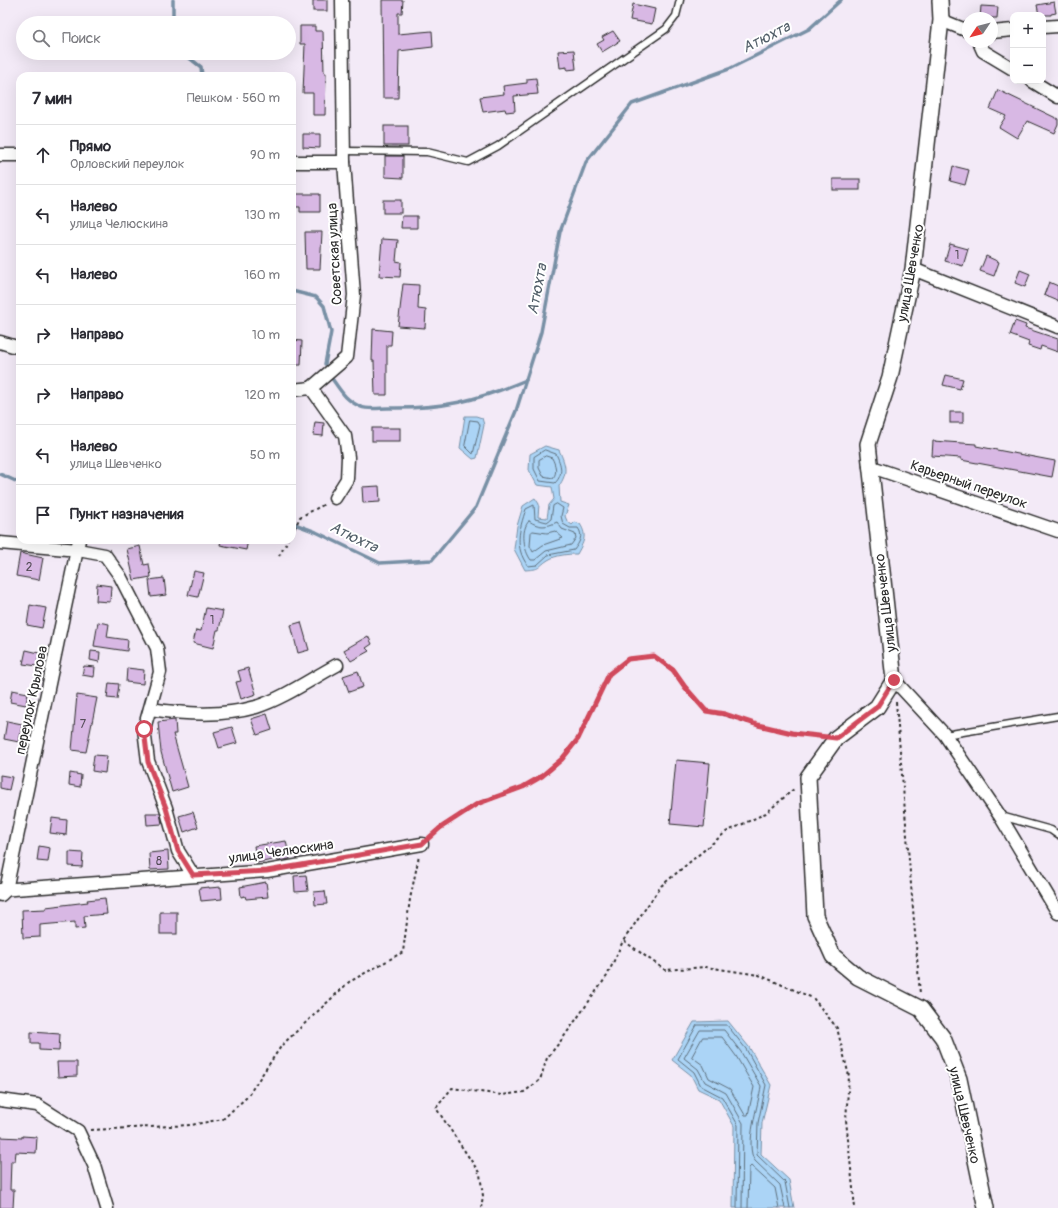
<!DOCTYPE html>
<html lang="ru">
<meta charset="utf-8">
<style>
body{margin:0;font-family:Pangolin,sans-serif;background:#f2f2f3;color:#2b2b33}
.controls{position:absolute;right:12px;top:12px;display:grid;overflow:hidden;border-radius:8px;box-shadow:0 4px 16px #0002}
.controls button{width:36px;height:36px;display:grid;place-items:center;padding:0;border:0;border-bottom:1px solid #e1e1e2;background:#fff;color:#2b2b33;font:20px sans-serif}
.compass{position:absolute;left:962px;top:12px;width:36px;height:36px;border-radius:50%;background:#fff;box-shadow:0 4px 16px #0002;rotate:235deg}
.stop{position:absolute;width:12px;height:12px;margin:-9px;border:3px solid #d1495b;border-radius:50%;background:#fff}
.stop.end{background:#d1495b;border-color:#fff;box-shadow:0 1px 4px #0008}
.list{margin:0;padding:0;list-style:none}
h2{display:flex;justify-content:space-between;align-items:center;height:52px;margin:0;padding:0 16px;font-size:17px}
h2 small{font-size:13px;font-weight:400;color:#7c7c81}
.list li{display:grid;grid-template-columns:26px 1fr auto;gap:12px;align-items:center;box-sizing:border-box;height:60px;padding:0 16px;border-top:1px solid #e1e1e2}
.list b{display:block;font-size:15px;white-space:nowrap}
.list p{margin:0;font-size:13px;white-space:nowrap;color:#7c7c81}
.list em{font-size:13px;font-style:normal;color:#7c7c81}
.icon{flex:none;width:22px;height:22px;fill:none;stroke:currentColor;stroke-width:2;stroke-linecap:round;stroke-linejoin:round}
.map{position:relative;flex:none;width:1058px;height:1208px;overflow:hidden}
.search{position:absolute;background:#fff;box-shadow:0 4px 16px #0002;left:16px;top:16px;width:280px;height:44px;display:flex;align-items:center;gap:10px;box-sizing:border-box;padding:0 14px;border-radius:22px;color:#7c7c81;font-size:15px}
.panel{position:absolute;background:#fff;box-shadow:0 4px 16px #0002;left:16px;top:72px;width:280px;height:472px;border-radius:12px}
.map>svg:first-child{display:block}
.water{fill:#abd4f6;stroke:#7890a5}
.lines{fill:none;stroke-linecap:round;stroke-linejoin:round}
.shore{stroke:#5e6f7c;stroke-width:1}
.stream{stroke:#7890a5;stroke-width:3.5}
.building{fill:#d8b8e4;stroke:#2b2b2b}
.service-casing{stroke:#2b2b2b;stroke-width:9}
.minor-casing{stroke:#2b2b2b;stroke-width:15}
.tertiary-casing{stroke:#2b2b2b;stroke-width:18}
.path{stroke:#2b2b2b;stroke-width:2;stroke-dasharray:3 3;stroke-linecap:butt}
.service{stroke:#fff;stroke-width:6}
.minor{stroke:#fff;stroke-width:12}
.tertiary{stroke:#fff;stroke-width:15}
.route{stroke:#d1495b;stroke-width:5}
.labels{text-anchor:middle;stroke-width:4;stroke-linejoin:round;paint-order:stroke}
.number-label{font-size:12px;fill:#564e59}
.street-label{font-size:14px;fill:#2b2b2b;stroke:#fff}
.water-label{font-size:15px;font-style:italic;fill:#515e68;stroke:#fff}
</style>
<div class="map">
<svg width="1058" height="1208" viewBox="0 0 1058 1208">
<rect width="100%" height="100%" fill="#f3eaf7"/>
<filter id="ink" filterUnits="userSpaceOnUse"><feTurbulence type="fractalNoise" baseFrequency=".025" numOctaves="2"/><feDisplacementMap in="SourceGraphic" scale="8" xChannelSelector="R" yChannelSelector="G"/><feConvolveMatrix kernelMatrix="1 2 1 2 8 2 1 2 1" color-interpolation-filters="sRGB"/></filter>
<g filter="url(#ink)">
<g class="water">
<path d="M465,416H476L482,418L484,425L477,458L473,459L460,448Z"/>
<path d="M545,446L559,450C566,465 568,473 559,486L560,502L569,505L565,516L567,521L572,525L575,522L580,524C588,536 583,543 577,554C568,554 556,555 548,560C536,568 542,569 525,570L514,549L517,526L523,506L535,498L539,504L538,517L547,518L549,505L554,499L552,487L537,485L529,470L530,454Z"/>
<path d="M728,1021L749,1047L771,1085L762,1123L761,1154L789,1180L794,1208H733L734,1126L719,1099L698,1089L691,1075L672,1060L694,1022Z"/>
</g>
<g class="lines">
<g class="shore">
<path d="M470,420L478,421L480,425L473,454L465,446Z"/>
<path d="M545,450L556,454C561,464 564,474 555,483L540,481L534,469V457Z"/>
<path d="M546,456L552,458C555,464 558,472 553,478L543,476L539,468V460Z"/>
<path d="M557,504L563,508L561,516L563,524L570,528H578C584,536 579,543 574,550L548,555L537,565L528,566C514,547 519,530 526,509L534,505L535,519L547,522L551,519L553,506Z"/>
<path d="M529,521C539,528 547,527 557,522L562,529L575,534L576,538L571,545L546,551L535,560H531C524,551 520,530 529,521Z"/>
<path d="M533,531L547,533L555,531L563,538L543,545L533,552L530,546L531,533Z"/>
<path d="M703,1037H722L736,1056L754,1087L748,1115H745L730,1089L709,1078L703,1065L692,1057Z"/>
<path d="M737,1208L738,1125L722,1097L701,1086L694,1072L678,1059L697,1025H727L746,1049L766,1085L758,1123L757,1155L785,1182L790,1208"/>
<path d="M742,1208L743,1123L726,1093L705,1082L698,1069L684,1058L700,1030H724L741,1052L761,1086C759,1103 744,1146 755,1161L780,1185L785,1208"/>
<path d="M748,1208L749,1168L751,1166L775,1188L779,1208"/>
</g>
<g class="stream">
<path d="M173,0V23"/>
<path d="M183,53L201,67L202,76"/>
<path d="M292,291L316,297L324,306L331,332L325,364"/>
<path d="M333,380C342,393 346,400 361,407C368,410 380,408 388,408C443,409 476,401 526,380"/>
<path d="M0,474L20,483"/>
<path d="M292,523L316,532L380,563L432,560L476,507L516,411L541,332L560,232L586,162L632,104L729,69L809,29L841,0"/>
</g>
</g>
<g class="building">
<rect x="313" y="0" width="14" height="11"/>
<path d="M382,0H403L402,13H398V34L432,31L433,47L399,51L398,98H383Z"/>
<path d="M1054,2L1056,13L1051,14V15H1039L1037,5Z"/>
<path d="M633,4L655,9L652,24L630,20Z"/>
<path d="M981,6L998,7L997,18H980Z"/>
<path d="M300,26H315V31H323L324,73H326L325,115H313V93H303L305,44H300Z"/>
<path d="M613,31L620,41L602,52L597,44L604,40L602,37Z"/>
<path d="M574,50L576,69L567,70V67L560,68L558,51Z"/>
<path d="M536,78L538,94L514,96L515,111L506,112L505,109L483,112L480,97L504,94L503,86L527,83V79Z"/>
<path d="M998,90L1058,119V124L1054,133L1027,121L1017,138L999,127L1006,116L990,109Z"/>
<rect x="384" y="126" width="24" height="20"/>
<path d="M303,134H320V148L303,147Z"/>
<path d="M385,156H403V178L385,177Z"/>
<path d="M953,166L969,170L965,185L950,181Z"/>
<rect x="833" y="179" width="27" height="11"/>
<path d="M292,194H320V212H300V207H292Z"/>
<rect x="383" y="200" width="18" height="13"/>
<path d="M402,216H417V228H401Z"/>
<path d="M305,232H322L320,269H306Z"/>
<path d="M382,239L398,240L396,261L401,262L400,277L379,276Z"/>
<path d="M950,244L968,249L963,266L945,261Z"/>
<path d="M986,256L999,262L994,276L980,271Z"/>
<path d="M1020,270L1030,274L1025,287L1015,283Z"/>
<path d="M1049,282L1058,286V301L1044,295Z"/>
<path d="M403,284L419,285L418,309L426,310L425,328L398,326Z"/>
<path d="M1015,321L1026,325L1025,328L1058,339V352L1041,346L1040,350L1028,346L1029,342L1010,335Z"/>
<path d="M373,329L392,331L391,345H387V395H375L374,361H372Z"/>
<path d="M292,340L302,341L301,365H292Z"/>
<path d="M946,375L963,379L960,389L943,385Z"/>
<rect x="950" y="412" width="13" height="11"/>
<path d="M315,422L324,423L323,436L313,435Z"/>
<rect x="372" y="428" width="28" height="13"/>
<path d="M933,441L976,444V446L1055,461L1052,477L961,460V458L932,456Z"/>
<path d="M379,486L380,502L363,503L362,487Z"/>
<path d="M221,540H248L246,550L220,545Z"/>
<path d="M140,546L144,565L149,564L151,577L134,580L127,549Z"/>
<path d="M20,553L43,558L39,580L16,576Z"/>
<path d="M194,571L204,573L198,597L188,595Z"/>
<path d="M164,578L166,595L151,597L149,580Z"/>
<path d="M97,584L111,586L110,602L96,601Z"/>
<path d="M30,605L46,608L42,628L27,625Z"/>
<path d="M206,608L223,611L219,630H217L213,648L193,643L196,630L201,631Z"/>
<path d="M98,622L109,624L107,637L128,640L127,651L94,646Z"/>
<path d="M301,622L309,650L298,653L291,625Z"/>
<path d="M368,636L372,644L366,648L369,651L351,661L344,650Z"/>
<path d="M26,650L39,653L37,666L23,664Z"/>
<path d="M91,651L100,652L99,662L90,660Z"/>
<path d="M84,666L95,667L94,677L82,675Z"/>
<path d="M127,668L144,670L143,684L126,682Z"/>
<path d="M248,668L256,694L241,699L236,682L241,681L238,671Z"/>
<path d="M358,671L363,687L349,692L343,676Z"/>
<path d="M109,683L119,684L117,699L107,698Z"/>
<path d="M12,690L28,693L26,705L10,702Z"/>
<path d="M77,695L97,698L86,752L72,750Z"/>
<path d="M267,714L272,730L257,735L251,719Z"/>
<path d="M175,720L176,734H173L188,787L172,792L161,752L158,722Z"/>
<path d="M7,721L22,724L19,742L4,739Z"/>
<path d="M232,727L237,743L219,748L214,732Z"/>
<path d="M94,755L107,756L105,773L92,771Z"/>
<path d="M676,760L710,763L704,827L670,824Z"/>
<path d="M70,773L81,775L80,787L69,785Z"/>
<path d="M0,775L12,777L9,790L0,788Z"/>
<path d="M193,812L198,827L184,832L179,816Z"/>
<path d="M146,813H160L162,824L147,825Z"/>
<path d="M52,818L67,820L66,835L50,833Z"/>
<path d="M286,841L290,859L278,861V859L257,863L254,846Z"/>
<path d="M39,846L50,848L48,862L37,861Z"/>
<path d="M168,851L169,869L150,870L149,853Z"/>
<path d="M69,852L83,853L82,867L69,866Z"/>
<path d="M306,875L308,891L295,892L294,876Z"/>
<path d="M266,882L268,897L246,899L245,896L241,897L240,887Z"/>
<path d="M209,887V888L221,887L222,899L201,901L199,888Z"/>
<path d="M325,891L327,904L315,905L314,892Z"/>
<path d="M105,898L107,914L84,916L85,928L75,929V922L40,925V937L23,938L22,910L46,909V907L88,902L87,900Z"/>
<rect x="160" y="912" width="17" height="22"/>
<path d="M31,1032L60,1034L59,1051L39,1050V1043H31Z"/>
<path d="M57,1062H77V1076L58,1077Z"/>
<path d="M22,1136L37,1137L36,1153L16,1152L15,1161H11L10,1190H14L13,1208H0V1137L22,1138Z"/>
</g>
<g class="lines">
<defs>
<g id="service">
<path d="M344,151L427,152L468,162L498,146L666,29L676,16L680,0"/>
<path d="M945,735L1058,716"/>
<path d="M1001,816L1051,830L1058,835"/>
</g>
<g id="minor">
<path d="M941,20L968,31"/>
<path d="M1043,27L1058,26"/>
<path d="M992,32L1013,30"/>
<path d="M979,42L983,51L1013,69"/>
<path d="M1032,81L1058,97"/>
<path d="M0,155H20"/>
<path d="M292,162H344"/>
<path d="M913,269L1058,327"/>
<path d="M0,342L20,348"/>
<path d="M311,388L347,357L354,295L344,162L342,0"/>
<path d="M311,388L345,436L348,457L347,479L335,498"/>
<path d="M292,390L311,388"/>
<path d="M869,466L1058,531"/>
<path d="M0,543L78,550L105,555L120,576L157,648L160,672L144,729L148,761L166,808L178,851L193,875"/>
<path d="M894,680L945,735L1000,816L1058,913"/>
<path d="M150,709C184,714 221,717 256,707C284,698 311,679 337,665"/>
<path d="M0,890L267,871L422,844"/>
<path d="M1,895L6,890L79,540"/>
<path d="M0,1100L37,1105L78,1131L94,1165L107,1208"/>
</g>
<path id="tertiary" d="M940,0L941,20L913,269L890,377L868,444L894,680L877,707L836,738L808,777L815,916L833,956L858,977L921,1009L943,1038L959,1079L986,1208"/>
</defs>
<use href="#service" class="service-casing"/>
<use href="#minor" class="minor-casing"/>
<use href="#tertiary" class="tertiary-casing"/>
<g class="path">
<path d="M292,534L300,517L325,504"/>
<path d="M279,556L288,540"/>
<path d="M896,702L920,994"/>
<path d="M430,837L440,828L477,804L523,787L542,776L562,759L578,739L609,674L628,659L654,656L673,670L685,687L706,711L725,715L757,725L792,733L821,736"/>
<path d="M624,941L665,970L706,967L759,975L813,998L837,1028L849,1076L846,1120L855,1208"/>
<path d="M91,1130L191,1125L223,1119L247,1097L282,1045L349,982L403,952L410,899L419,856"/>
<path d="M481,1208L483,1196L480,1174L436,1108L452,1088L502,1095L524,1092L540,1080L547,1058L563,1038L607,976L623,941L661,886L726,832L766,813L795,788"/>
</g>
<use href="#service" class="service"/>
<use href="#minor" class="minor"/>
<use href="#tertiary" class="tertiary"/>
</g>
</g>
<g class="lines" filter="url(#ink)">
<path class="route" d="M144,729L148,762L166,808L178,851L193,875L267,871L422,844L440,828L477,804L523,787L542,776L562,759L578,739L609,674L628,659L654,656L673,670L685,687L706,711L725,714L758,725L792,733L836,738L877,707L894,680"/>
</g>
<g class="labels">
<g class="number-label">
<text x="957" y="259">1</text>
<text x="29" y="571">2</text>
<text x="212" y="624">1</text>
<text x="83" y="728">7</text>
<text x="159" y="865">8</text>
</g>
<g class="street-label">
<text transform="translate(334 254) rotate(-93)" y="5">Советская улица</text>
<text transform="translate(910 273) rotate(-80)" y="5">улица Шевченко</text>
<text transform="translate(969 484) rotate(19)" y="5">Карьерный переулок</text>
<text transform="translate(885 603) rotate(-97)" y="5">улица Шевченко</text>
<text transform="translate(31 700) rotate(-78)" y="5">переулок Крылова</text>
<text transform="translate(281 851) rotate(-8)" y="5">улица Челюскина</text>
<text transform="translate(965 1115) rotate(77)" y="5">улица Шевченко</text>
</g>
<g class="water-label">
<text transform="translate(766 37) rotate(-27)" y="5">Атюхта</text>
<text transform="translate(537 289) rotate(-79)" y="5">Атюхта</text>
<text transform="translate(354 537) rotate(26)" y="5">Атюхта</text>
</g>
</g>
</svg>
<div class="controls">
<button>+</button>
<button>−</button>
</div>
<svg class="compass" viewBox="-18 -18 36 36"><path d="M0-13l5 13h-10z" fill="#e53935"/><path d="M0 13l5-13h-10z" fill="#7c7c81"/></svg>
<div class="stop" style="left:144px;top:729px"></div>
<div class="stop end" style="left:894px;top:680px"></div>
<div class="search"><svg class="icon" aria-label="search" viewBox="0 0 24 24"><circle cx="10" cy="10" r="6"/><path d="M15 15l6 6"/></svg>Поиск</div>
<section class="panel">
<h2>7 мин<small>Пешком · 560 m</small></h2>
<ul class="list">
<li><svg class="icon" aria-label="ahead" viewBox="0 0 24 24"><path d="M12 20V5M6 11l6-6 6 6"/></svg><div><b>Прямо</b><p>Орловский переулок</p></div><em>90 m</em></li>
<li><svg class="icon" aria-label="left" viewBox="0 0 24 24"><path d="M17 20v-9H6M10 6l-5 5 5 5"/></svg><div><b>Налево</b><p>улица Челюскина</p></div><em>130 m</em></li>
<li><svg class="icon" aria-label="left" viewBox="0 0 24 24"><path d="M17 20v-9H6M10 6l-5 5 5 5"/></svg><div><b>Налево</b></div><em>160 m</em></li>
<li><svg class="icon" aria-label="right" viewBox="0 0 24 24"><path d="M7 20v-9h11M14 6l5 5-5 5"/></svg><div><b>Направо</b></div><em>10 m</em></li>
<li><svg class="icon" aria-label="right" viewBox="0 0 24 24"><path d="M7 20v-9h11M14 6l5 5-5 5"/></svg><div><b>Направо</b></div><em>120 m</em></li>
<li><svg class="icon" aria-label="left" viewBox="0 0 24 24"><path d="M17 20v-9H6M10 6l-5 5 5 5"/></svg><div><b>Налево</b><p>улица Шевченко</p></div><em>50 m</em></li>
<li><svg class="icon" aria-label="arrive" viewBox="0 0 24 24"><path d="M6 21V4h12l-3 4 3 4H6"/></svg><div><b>Пункт назначения</b></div></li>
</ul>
</section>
</div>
